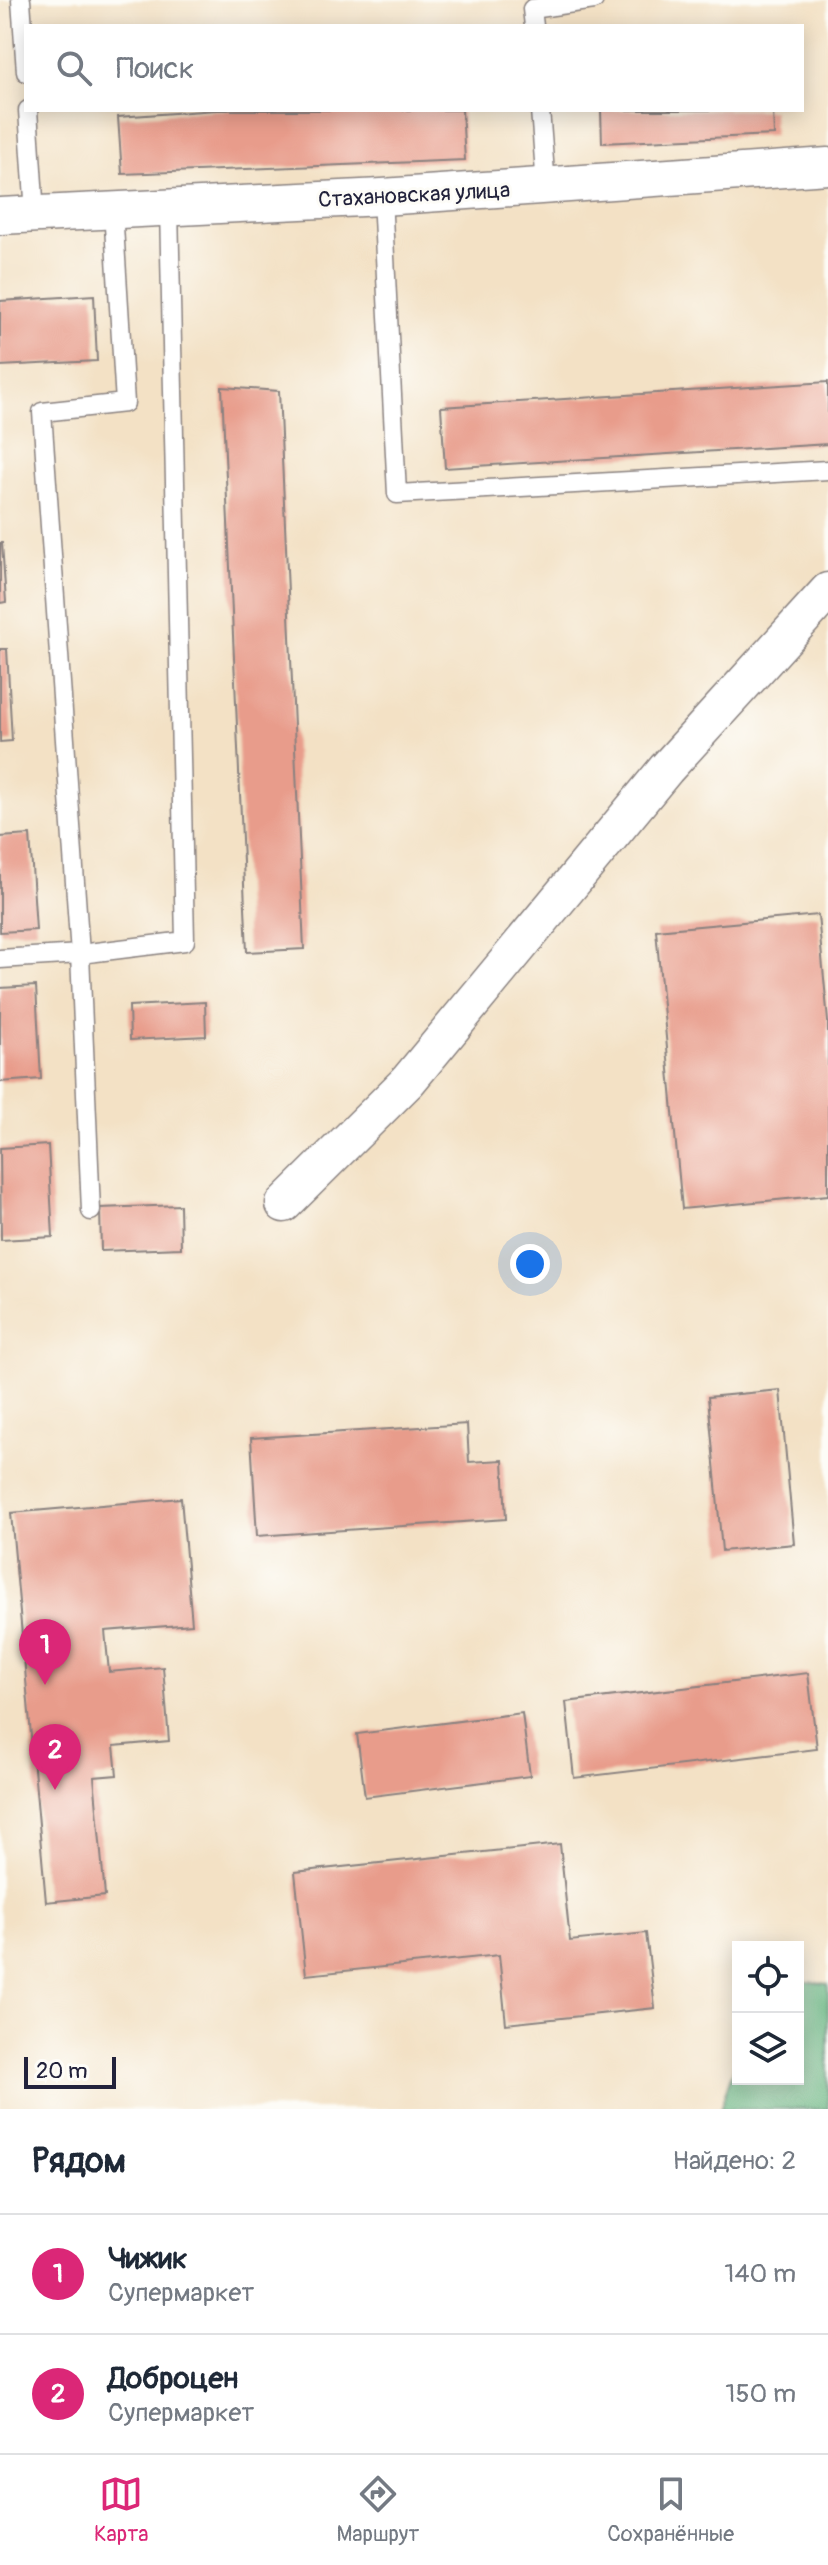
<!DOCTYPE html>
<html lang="ru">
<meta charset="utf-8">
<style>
body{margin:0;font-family:Pangolin,sans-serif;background:#f6f6f7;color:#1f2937}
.controls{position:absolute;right:24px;bottom:24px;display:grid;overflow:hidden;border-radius:0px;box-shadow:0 4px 20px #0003}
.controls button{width:72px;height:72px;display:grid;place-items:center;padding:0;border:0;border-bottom:2px solid #e0e1e3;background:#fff;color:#1f2937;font:40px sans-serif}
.scale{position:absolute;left:24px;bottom:20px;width:92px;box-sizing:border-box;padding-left:8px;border:4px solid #22223b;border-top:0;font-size:22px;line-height:28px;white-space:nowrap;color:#22223b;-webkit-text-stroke:6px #fdfcf7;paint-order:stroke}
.you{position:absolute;left:530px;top:1264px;width:28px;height:28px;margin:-20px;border:6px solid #fff;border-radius:50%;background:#1a73e8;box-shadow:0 0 0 12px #1a73e833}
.badge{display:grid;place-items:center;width:52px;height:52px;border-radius:50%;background:#db2777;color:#fff;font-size:26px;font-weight:700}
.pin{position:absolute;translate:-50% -66px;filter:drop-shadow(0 2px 4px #0008)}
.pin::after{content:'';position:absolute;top:42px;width:28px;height:24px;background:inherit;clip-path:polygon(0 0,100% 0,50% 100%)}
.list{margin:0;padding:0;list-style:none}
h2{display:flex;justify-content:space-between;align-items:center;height:104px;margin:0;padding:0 32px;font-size:34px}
h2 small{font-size:26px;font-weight:400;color:#747a83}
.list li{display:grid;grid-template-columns:52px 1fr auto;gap:24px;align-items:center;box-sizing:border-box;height:120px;padding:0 32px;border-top:2px solid #e0e1e3}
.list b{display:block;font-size:30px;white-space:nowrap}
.list p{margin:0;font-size:26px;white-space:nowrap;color:#747a83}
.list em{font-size:26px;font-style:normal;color:#747a83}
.icon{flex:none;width:44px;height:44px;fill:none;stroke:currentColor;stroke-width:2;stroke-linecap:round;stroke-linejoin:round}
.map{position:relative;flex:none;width:828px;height:2109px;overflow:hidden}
.search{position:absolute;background:#fff;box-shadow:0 4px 20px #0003;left:24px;right:24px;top:24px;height:88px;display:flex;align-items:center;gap:20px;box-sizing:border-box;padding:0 28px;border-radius:0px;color:#747a83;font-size:30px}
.sheet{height:344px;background:#fff}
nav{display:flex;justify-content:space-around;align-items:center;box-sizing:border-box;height:112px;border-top:2px solid #e0e1e3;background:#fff;font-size:22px;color:#747a83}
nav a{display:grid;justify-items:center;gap:4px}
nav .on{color:#db2777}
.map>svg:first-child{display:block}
.forest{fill:#63b27e;stroke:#426a5c;stroke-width:2}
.building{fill:#e89c8b}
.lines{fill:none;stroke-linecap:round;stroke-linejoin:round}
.service-casing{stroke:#8a8280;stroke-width:21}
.minor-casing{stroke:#8a8280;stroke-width:39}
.service{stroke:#fff;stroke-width:18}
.minor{stroke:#fff;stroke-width:36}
.labels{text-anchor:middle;stroke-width:6;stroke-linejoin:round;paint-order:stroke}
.street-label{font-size:22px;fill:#22223b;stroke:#fdfcf7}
</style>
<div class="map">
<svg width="828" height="2109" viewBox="0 0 828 2109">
<rect width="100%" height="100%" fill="#fdfcf7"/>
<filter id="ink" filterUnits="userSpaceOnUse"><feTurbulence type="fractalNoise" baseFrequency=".0125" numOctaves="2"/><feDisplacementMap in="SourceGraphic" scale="16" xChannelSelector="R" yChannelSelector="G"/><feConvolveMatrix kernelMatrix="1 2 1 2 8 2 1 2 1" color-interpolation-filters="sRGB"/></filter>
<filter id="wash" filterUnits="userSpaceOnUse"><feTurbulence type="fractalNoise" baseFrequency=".006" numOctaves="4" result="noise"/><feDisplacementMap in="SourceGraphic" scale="32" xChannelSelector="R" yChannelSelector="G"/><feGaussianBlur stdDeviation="1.8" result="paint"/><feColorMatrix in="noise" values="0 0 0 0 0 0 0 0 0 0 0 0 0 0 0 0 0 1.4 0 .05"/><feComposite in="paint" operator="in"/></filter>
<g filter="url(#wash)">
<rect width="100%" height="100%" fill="#f3e1c5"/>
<path class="forest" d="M798,1981L828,1984V2109H720L738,2054V2079H798Z"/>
<g id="blocks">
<g class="building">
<path d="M217,110H462L465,160L122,174L118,117Z"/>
<path d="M601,110H773L774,135L602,143Z"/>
<path d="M94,295L97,361L0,366V301Z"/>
<path d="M828,382V444L445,468L441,407Z"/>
<path d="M222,387L279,391L304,949L247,952Z"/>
<path d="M0,543H2L6,602L0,603Z"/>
<path d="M0,649H7L12,741L0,742Z"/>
<path d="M30,835L36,930L0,932V837Z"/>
<path d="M818,915L828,1021V1195L682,1209L656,930Z"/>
<path d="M36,986L41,1079L0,1082V988Z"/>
<path d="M205,1002L206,1036L130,1040L129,1006Z"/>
<path d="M48,1145L53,1237L1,1240L0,1148Z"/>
<path d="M180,1205L181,1248L101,1251L100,1208Z"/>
<path d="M780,1390L794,1544L722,1551L708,1397Z"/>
<path d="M467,1424L469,1462L503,1460L506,1519L257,1536L251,1438Z"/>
<path d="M181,1498L192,1624L105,1631L109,1672L163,1667L169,1741L114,1746L117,1775L94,1777L105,1896L46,1902L11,1513Z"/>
<path d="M808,1673L817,1749L574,1778L566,1702Z"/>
<path d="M522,1713L530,1776L365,1797L357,1734Z"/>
<path d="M560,1844L570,1941L646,1933L655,2008L506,2024L499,1955L306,1975L295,1872Z"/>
</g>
</g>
</g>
<g filter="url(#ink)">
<use href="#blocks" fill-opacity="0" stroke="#8a8280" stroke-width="2"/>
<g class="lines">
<defs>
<g id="service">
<path d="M21,0L26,72"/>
<path d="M534,26L532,9L594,0"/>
<path d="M28,110L35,214"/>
<path d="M540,110L546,186"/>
<path d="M382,197L397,494L828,470"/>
<path d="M0,959L80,954L185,941L169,207"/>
<path d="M91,1211L80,954L42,412L125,403L113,210"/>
</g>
<g id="minor">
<path d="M0,216L382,197L828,166"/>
<path d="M284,1204L408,1081L666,769L828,591"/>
</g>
</defs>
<use href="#service" class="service-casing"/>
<use href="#minor" class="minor-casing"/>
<use href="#service" class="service"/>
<use href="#minor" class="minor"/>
</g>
</g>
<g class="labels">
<g class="street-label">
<text transform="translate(414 194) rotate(-3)" y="8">Стахановская улица</text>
</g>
</g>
</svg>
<div class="controls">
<button><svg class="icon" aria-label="locate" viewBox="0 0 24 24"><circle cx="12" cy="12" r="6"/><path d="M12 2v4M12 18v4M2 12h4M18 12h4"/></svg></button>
<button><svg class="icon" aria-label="layers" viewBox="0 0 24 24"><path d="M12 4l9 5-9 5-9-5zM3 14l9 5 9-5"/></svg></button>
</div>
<div class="scale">20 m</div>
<div class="you"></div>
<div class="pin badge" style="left:45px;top:1685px">1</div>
<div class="pin badge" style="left:55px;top:1790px">2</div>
<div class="search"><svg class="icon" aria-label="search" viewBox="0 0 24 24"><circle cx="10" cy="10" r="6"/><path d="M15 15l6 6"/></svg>Поиск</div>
</div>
<section class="sheet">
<h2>Рядом<small>Найдено: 2</small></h2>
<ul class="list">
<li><span class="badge">1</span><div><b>Чижик</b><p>Супермаркет</p></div><em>140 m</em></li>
<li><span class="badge">2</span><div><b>Доброцен</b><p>Супермаркет</p></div><em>150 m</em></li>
</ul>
</section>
<nav>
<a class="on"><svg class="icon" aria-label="map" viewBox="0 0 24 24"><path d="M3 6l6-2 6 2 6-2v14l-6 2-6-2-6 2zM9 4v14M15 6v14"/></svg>Карта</a>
<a><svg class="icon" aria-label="directions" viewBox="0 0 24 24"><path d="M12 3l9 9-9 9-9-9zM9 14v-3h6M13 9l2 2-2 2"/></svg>Маршрут</a>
<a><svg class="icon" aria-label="saved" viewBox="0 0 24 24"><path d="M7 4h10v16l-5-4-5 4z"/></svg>Сохранённые</a>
</nav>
